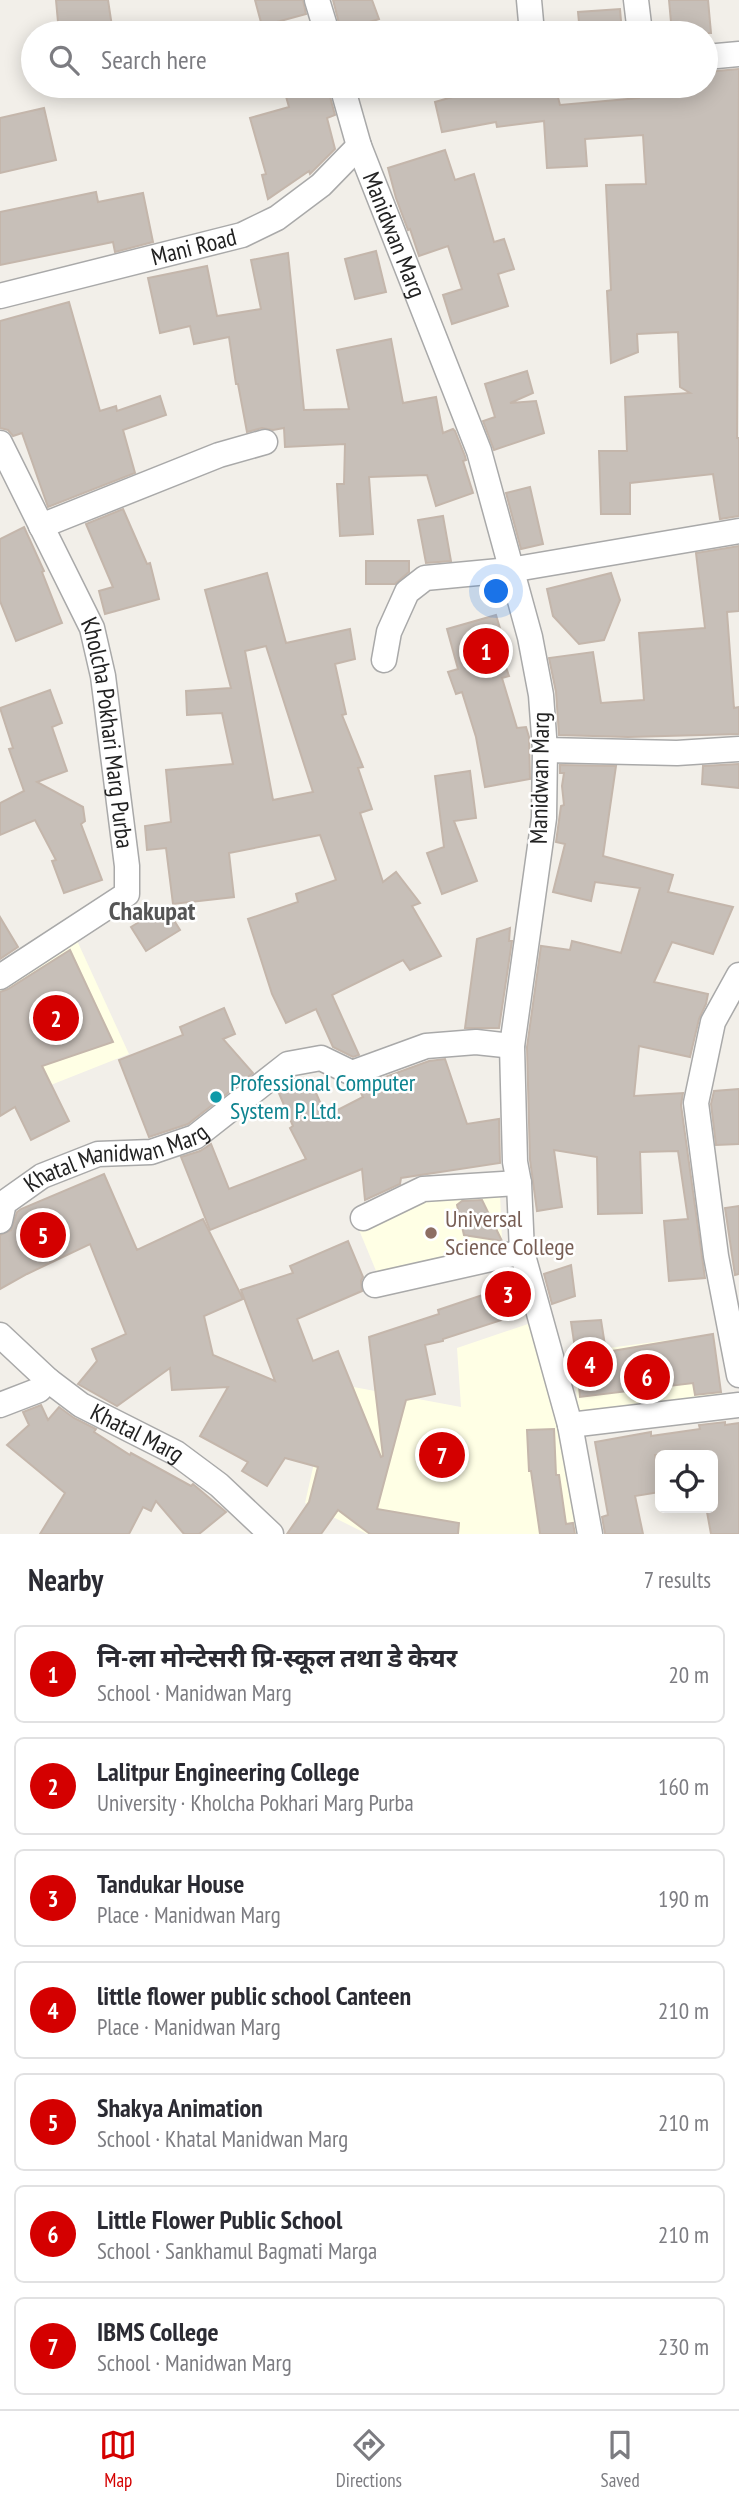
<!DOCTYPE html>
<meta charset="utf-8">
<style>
body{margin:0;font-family:"PT Sans Narrow","Noto Sans Devanagari",sans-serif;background:#f2f2f3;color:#2b2b33}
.controls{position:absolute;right:21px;bottom:21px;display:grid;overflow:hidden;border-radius:10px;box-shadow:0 4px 18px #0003}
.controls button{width:63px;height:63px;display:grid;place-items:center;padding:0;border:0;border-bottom:2px solid #e1e1e2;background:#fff;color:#2b2b33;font:35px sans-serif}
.you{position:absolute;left:497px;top:592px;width:24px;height:24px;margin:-18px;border:5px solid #fff;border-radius:50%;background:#1a73e8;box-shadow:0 0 0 10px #1a73e833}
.badge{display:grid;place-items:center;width:46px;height:46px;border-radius:50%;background:#d40000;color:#fff;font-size:23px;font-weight:700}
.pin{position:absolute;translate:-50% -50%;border:4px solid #fff;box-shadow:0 2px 7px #0006}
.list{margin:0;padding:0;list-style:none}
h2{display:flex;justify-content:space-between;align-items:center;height:91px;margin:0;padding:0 28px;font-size:30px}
h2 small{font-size:23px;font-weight:400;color:#7c7c81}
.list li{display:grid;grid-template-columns:46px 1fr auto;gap:21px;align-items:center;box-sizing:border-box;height:98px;margin:0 14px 14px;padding:0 14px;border:2px solid #e1e1e2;border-radius:10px}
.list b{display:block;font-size:26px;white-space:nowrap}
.list p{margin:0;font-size:23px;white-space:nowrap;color:#7c7c81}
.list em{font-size:23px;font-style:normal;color:#7c7c81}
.icon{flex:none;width:38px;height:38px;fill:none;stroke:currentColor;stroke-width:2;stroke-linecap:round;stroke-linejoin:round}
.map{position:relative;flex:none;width:739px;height:1534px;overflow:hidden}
.search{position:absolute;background:#fff;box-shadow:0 4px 18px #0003;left:21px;right:21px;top:21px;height:77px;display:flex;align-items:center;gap:18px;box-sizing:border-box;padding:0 24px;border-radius:38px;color:#7c7c81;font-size:26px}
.sheet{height:875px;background:#fff}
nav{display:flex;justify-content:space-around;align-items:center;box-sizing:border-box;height:98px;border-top:2px solid #e1e1e2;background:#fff;font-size:19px;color:#7c7c81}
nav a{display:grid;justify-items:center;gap:4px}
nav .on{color:#d40000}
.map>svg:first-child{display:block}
.education{fill:#ffffe5}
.building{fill:#c7bfb8;stroke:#c4b6ab;stroke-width:2;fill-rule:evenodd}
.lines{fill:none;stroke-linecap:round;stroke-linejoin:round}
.street-casing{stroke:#a9a9a9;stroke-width:27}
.street{stroke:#fff;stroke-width:24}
.culture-dot{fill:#0f9aa8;stroke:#fff;stroke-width:2.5}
.education-dot{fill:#8d6e63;stroke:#fff;stroke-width:2.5}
.labels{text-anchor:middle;stroke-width:5;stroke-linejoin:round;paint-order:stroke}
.street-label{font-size:24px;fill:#222;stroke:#fff}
.culture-label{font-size:24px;fill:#0d838f;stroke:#fff;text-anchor:start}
.education-label{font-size:24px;fill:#785e54;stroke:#fff;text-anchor:start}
.neighbourhood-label{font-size:26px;font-weight:bold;fill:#555;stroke:#fff}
</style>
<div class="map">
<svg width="739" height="1534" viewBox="0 0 739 1534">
<rect width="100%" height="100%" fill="#f2efe9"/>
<g class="education">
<path d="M74,934L129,1054L18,1098L0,1113V981Z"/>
<path d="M500,1193L502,1241L442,1261L379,1278L357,1225L428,1200Z"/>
<path d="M540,1320L583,1534H367L305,1503L332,1383L461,1407L457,1348Z"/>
<path d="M714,1334L722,1401L580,1420L571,1353Z"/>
</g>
<g class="building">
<path d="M56,0H108L113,33H59Z"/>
<path d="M255,0H303L306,14L262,26Z"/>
<path d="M333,0H372L379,19L341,31Z"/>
<path d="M669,0H708L711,33H672Z"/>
<path d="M620,9L622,33H580L578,12Z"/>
<path d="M739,69L737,438H739V516L720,519L713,474L630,483V514H601L599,451H627L625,397L690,393L680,387L678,332L637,334L638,352L611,363L607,291L611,290L606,185L646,184L643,135L585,139L587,166L547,168L544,121L497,127L496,122L442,132L435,102L491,86H555L560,105L639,98V86H706V72Z"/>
<path d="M283,86H327L335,115L327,118L335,149L310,174L309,171L268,199L262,175L266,174L250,118L289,107Z"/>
<path d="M44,108L56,160L0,173V118Z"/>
<path d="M445,150L455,180L474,174L494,242L504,239L514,269L498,274L508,306L452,324L443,295L462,289L448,246L419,256L410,229L408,230L396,198L388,168Z"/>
<path d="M96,192L98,202L143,193L153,242L115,252L113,242L0,265V212Z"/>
<path d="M376,251L386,292L355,299L345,259Z"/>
<path d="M288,253L304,410L349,409L337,350L391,339L403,403L436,397L443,433L453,429L455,431L465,456L466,460L463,461L473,493L436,506L427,475L369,477L373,534L340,536L337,484H344L345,444L285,447L284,428L273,430L262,428L247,432L238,384H236L229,337L194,344L190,326L160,333L148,278L207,266L217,316L261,309L251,260Z"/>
<path d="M69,302L100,411L116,406L117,411L160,396L166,415L123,430L135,473L48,507L22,433L13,436L8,430L0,428V321Z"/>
<path d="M527,371L533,393L510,403L536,401L544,433L494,450L483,421L495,417L485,384Z"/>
<path d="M530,487L543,544L521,549L506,493Z"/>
<path d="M123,509L147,564L150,563L159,599L105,614L99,591L113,587L86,524Z"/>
<path d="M443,516L451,561L426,563L418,520Z"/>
<path d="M24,527L44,571L42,572L62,623L16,641L0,601V539Z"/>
<path d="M739,546V611L727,612L734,708L739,707V734L628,737L559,735L556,692L549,658L593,652L601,703L644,700L639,633L705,628L696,553Z"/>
<path d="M366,561H409V572L395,584H366Z"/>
<path d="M267,573L286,643L350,629L355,659L335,664L346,714L342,715L363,767L358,768L372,809L360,813L383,882L396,872L420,903L412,906L441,956L410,970L403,960L332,995L359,1055L353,1057L333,1047L316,1009L286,1023L272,994L248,919L298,902L296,894L336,880L320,835L229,853L234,897L173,904L166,848L147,850L145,826L171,822L166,770L233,764L222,713L187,715L186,691L231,688L205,590ZM266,646L313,792L273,800L245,651Z"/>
<path d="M611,573L620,600L604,640L579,644L553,616L547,589Z"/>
<path d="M496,615L505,645L499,647L509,676L502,678L517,728L526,727L529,737L530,779L485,787L476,737L462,692L456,694L448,672L458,669L447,629Z"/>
<path d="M50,690L62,723L52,727L67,771L37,782L83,807L85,821L81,824L102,880L64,893L52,861L56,860L35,820L0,835V803L24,791L9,749L13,748L0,708Z"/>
<path d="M739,764V788L702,784L703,766Z"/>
<path d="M560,765L616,766L603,856L673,875L668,892L733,907L713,954L672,942L654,982L708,994L706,1004L699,1019L690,1057L639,1046L634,1096L683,1093L681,1105L705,1278L669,1281L664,1221L688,1219L678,1151L640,1152L642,1213L598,1214L597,1157L554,1150L562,1207L537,1211L530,1160L527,1047L541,946L570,950L572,941L621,953L640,888L595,882L591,901L553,892L565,844L556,842L561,806L564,805L562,786L564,773H560Z"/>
<path d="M470,771L476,818L454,821L477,881L442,894L427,853L444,847L435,776Z"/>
<path d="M165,906L180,930L146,951L131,927Z"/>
<path d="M0,917L18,947L0,959Z"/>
<path d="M510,928L509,941H512L499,1028H465L477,939Z"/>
<path d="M70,950L113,1042L42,1066L69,1121L31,1140L15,1107L0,1116V992L8,989Z"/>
<path d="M224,1008L235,1034L223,1039L253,1073L188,1124L149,1137L119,1060L183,1035L180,1027Z"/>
<path d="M445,1059L467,1124L499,1119L500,1163L401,1178L400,1184L365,1200L362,1169L210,1230L181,1157L200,1151L211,1144L229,1189L306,1159L290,1128L293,1126L278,1091L294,1078L300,1091L313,1086L326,1116L363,1097L358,1087L429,1061Z"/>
<path d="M739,1089V1144L716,1145L711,1104L714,1091Z"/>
<path d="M104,1174L137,1250L203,1219L243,1299L204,1316L213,1355L275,1381L241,1290L293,1273L290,1266L348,1241L363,1277L361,1281L362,1291L297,1319L313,1361L338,1351L381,1457L383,1456L369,1337L439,1314L438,1310L515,1284L523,1313L443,1339V1341L425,1345L435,1394L406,1400L377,1509L459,1523L458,1534H370L338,1510L321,1534H287L309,1502L318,1467L285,1458L267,1486L242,1471L248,1462L200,1436L228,1387L172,1390L170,1368L117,1406L78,1384L97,1361L92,1349L126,1334L90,1244L27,1274L0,1289V1235L11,1230L17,1212L21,1209Z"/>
<path d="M482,1200L502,1241L464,1235L457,1205L462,1201Z"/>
<path d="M739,1206V1274L735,1275L725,1208Z"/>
<path d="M571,1265L575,1296L552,1304L544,1274Z"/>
<path d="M601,1320L606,1352L713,1334L721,1392L695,1395L693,1383L580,1397L578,1375H576L572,1356L576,1355L571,1322Z"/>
<path d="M41,1405L48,1420L59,1407L74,1418L96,1429L94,1432L130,1455L131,1453L191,1486L193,1484L226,1512L199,1534H184L156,1501L151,1511L143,1507L129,1534H40L65,1493L7,1445L29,1425L23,1412Z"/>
<path d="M725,1422V1425L739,1423V1534H711L707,1512L713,1511V1455H655L660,1492L635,1496L643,1534H605L602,1517L608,1515L595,1442L651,1432V1436L700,1429L699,1425Z"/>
<path d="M554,1429L556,1475H559L566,1524L573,1523L575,1534H540L531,1471H529L527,1430Z"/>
</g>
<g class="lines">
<defs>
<g id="street">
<path d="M317,0L327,33"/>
<path d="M529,0L532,33"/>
<path d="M636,0L640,33"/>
<path d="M706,57L739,54"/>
<path id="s1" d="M342,86L359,146L479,451L530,637L541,695L545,750L544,818L512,1046L515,1162L519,1183L522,1252L570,1425L590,1534"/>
<path id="s2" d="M0,296L242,235L277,218L321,185L359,146"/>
<path id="s3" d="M0,443L92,628L103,676L127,866V894L0,977"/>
<path d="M41,526L219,455L265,442"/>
<path d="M384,660L389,632L407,592L425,578L510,570L739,531"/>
<path d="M545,750L677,753L739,749"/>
<path d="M739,975L713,1022L696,1103L716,1256L739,1375"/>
<path d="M363,1218L423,1189L519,1183"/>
<path id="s4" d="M0,1221L4,1203L42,1176L98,1154L151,1152L195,1137L288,1064L321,1058L352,1073L426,1046L476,1042L512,1046"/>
<path d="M375,1285L522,1252"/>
<path id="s5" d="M0,1335L48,1380L81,1405L176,1453L219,1485L271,1534"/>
<path d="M0,1405L39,1390L48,1380"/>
<path d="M570,1425L739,1405"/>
</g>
</defs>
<use href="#street" class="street-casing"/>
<use href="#street" class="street"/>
</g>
<circle class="culture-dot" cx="216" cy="1097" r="7"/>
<circle class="education-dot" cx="431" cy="1233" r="7"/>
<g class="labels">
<g class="street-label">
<text dy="8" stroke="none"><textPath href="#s1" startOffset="158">Manidwan Marg</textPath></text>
<text dy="8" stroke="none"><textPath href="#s2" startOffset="200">Mani Road</textPath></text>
<text dy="8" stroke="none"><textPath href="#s3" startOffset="313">Kholcha Pokhari Marg Purba</textPath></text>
<text transform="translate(540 778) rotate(-89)" y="8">Manidwan Marg</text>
<text dy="8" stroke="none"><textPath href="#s4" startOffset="142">Khatal Manidwan Marg</textPath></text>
<text dy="8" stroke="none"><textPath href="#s5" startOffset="170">Khatal Marg</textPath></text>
</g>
<g class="culture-label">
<text x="230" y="1091">Professional Computer<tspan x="230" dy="28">System P. Ltd.</tspan></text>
</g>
<g class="education-label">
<text x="445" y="1227">Universal<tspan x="445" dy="28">Science College</tspan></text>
</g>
<g class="neighbourhood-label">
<text x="152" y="920">Chakupat</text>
</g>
</g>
</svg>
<div class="controls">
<button><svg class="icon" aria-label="locate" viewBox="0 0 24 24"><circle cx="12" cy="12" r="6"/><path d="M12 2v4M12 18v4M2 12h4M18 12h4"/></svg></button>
</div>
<div class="you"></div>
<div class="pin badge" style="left:486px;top:651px">1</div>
<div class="pin badge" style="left:56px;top:1018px">2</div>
<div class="pin badge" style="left:508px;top:1294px">3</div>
<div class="pin badge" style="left:590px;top:1364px">4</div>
<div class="pin badge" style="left:43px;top:1235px">5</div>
<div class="pin badge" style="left:647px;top:1377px">6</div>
<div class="pin badge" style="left:442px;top:1455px">7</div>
<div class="search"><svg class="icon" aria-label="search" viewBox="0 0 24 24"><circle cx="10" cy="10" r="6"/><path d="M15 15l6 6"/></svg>Search here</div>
</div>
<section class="sheet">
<h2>Nearby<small>7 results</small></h2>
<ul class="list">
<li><span class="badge">1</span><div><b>नि-ला मोन्टेसरी प्रि-स्कूल तथा डे केयर</b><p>School · Manidwan Marg</p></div><em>20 m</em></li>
<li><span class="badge">2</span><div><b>Lalitpur Engineering College</b><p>University · Kholcha Pokhari Marg Purba</p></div><em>160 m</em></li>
<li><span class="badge">3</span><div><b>Tandukar House</b><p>Place · Manidwan Marg</p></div><em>190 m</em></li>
<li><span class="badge">4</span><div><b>little flower public school Canteen</b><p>Place · Manidwan Marg</p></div><em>210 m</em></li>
<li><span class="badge">5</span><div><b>Shakya Animation</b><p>School · Khatal Manidwan Marg</p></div><em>210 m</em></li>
<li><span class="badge">6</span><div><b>Little Flower Public School</b><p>School · Sankhamul Bagmati Marga</p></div><em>210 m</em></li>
<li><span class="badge">7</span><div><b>IBMS College</b><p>School · Manidwan Marg</p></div><em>230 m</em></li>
</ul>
</section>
<nav>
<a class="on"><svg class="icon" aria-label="map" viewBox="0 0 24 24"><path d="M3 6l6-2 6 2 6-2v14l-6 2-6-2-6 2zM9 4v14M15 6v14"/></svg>Map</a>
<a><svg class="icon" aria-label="directions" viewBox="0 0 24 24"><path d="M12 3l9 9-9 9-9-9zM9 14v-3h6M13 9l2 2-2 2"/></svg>Directions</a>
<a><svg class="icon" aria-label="saved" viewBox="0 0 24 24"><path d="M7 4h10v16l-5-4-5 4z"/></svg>Saved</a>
</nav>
